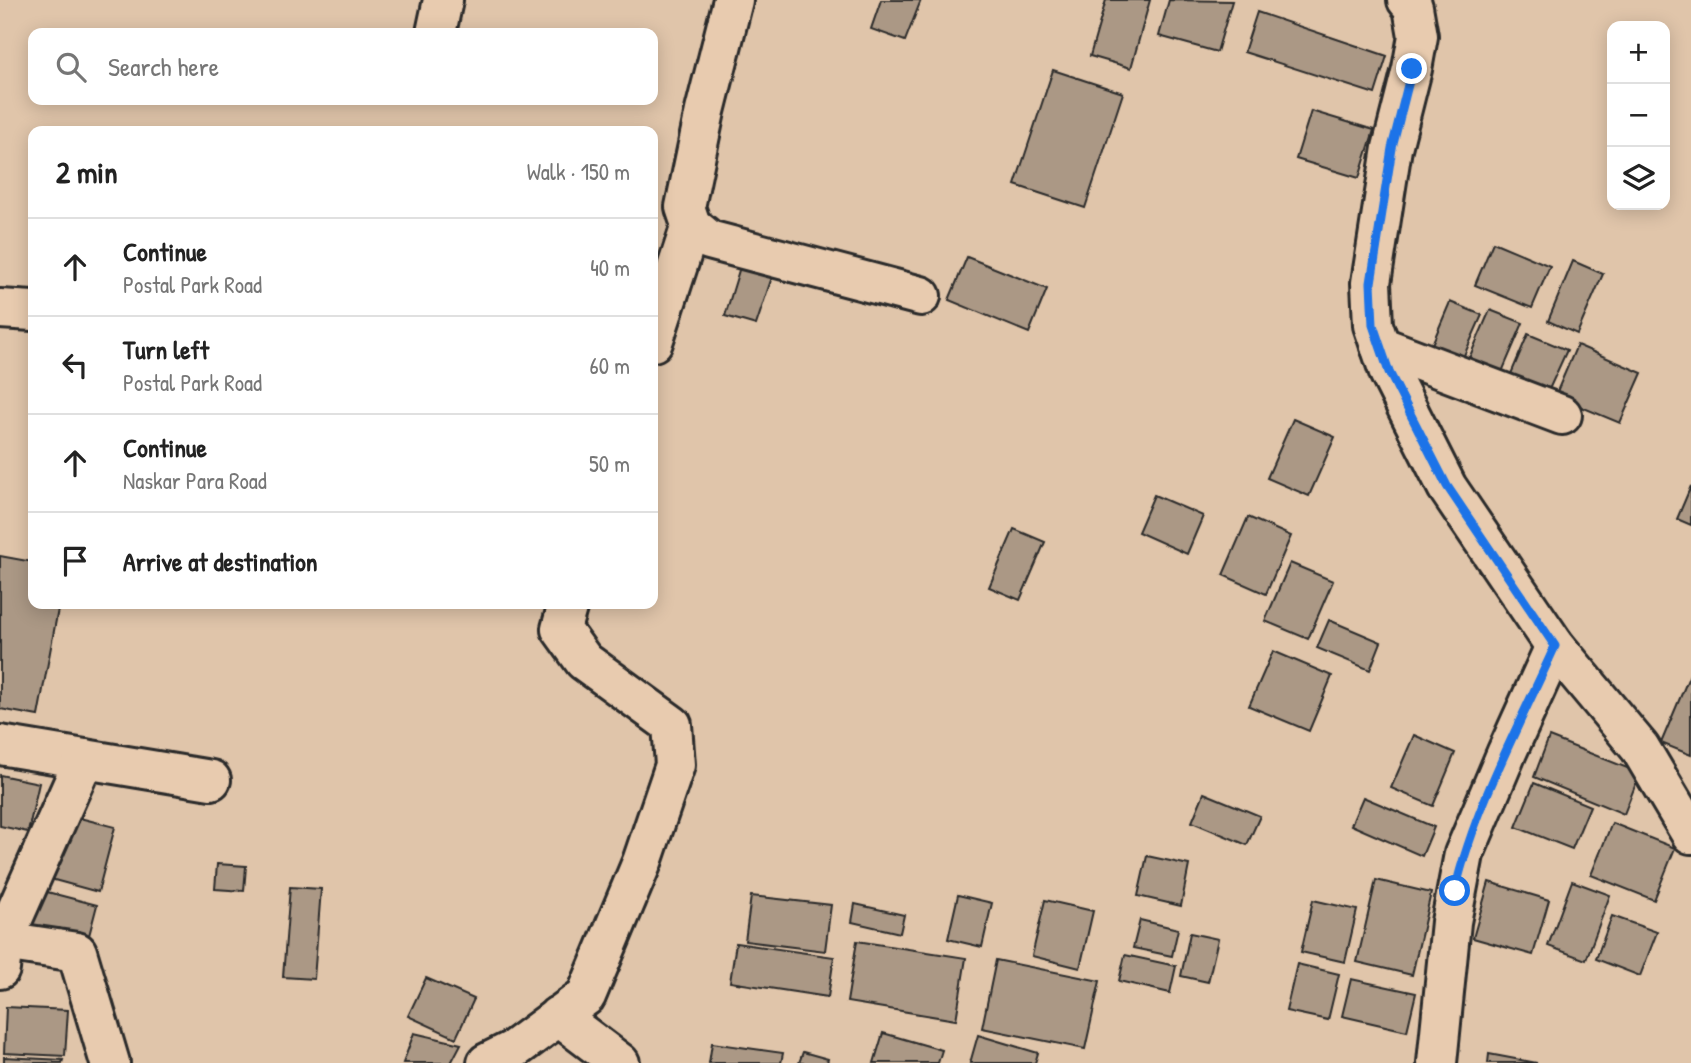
<!DOCTYPE html>
<meta charset="utf-8">
<style>
body{margin:0;font-family:"Patrick Hand",sans-serif;background:#f6f6f6;color:#222}
.controls{position:absolute;right:21px;top:21px;display:grid;overflow:hidden;border-radius:14px;box-shadow:0 4px 18px #0003}
.controls button{width:63px;height:63px;display:grid;place-items:center;padding:0;border:0;border-bottom:2px solid #e0e0e0;background:#fff;color:#222;font:35px sans-serif}
.stop{position:absolute;width:21px;height:21px;margin:-16px;border:5px solid #1a73e8;border-radius:50%;background:#fff}
.stop.end{background:#1a73e8;border-color:#fff;box-shadow:0 2px 7px #0008}
.list{margin:0;padding:0;list-style:none}
h2{display:flex;justify-content:space-between;align-items:center;height:91px;margin:0;padding:0 28px;font-size:30px}
h2 small{font-size:23px;font-weight:400;color:#767676}
.list li{display:grid;grid-template-columns:46px 1fr auto;gap:21px;align-items:center;box-sizing:border-box;height:98px;padding:0 28px;border-top:2px solid #e0e0e0}
.list b{display:block;font-size:26px;white-space:nowrap}
.list p{margin:0;font-size:23px;white-space:nowrap;color:#767676}
.list em{font-size:23px;font-style:normal;color:#767676}
.icon{flex:none;width:38px;height:38px;fill:none;stroke:currentColor;stroke-width:2;stroke-linecap:round;stroke-linejoin:round}
.map{position:relative;flex:none;width:1691px;height:1063px;overflow:hidden}
.search{position:absolute;background:#fff;box-shadow:0 4px 18px #0003;left:28px;top:28px;width:630px;height:77px;display:flex;align-items:center;gap:18px;box-sizing:border-box;padding:0 24px;border-radius:14px;color:#767676;font-size:26px}
.panel{position:absolute;background:#fff;box-shadow:0 4px 18px #0003;left:28px;top:126px;width:630px;height:483px;border-radius:14px}
.map>svg:first-child{display:block}
.building{fill:#ab9885;stroke:#2b2b2b;stroke-width:2}
.lines{fill:none;stroke-linecap:round;stroke-linejoin:round}
.minor-casing{stroke:#2b2b2b;stroke-width:44}
.minor{stroke:#e8cbaf;stroke-width:38}
.route{stroke:#1a73e8;stroke-width:9}
</style>
<div class="map">
<svg width="1691" height="1063" viewBox="0 0 1691 1063">
<rect width="100%" height="100%" fill="#e0c5aa"/>
<filter id="ink" filterUnits="userSpaceOnUse"><feTurbulence type="fractalNoise" baseFrequency=".0143" numOctaves="2"/><feDisplacementMap in="SourceGraphic" scale="14" xChannelSelector="R" yChannelSelector="G"/><feConvolveMatrix kernelMatrix="1 2 1 2 8 2 1 2 1" color-interpolation-filters="sRGB"/></filter>
<g filter="url(#ink)">
<g class="building">
<path d="M881,0H921L905,41L871,29Z"/>
<path d="M1106,0H1150L1131,68L1090,56Z"/>
<path d="M1169,0L1232,1L1217,52L1159,36Z"/>
<path d="M1257,12L1387,56L1375,94L1244,52Z"/>
<path d="M1053,70L1123,93L1085,208L1015,185Z"/>
<path d="M1311,111L1374,130L1359,178L1296,159Z"/>
<path d="M1493,242L1550,266L1532,308L1475,285Z"/>
<path d="M967,257L1047,289L1029,333L949,300Z"/>
<path d="M1573,261L1603,274L1577,334L1548,321Z"/>
<path d="M740,267L772,277L756,325L725,316Z"/>
<path d="M1450,302L1482,315L1458,369L1427,356Z"/>
<path d="M1490,310L1523,323L1496,386L1463,372Z"/>
<path d="M1528,334L1567,350L1546,396L1508,381Z"/>
<path d="M1577,345L1642,373L1620,423L1555,396Z"/>
<path d="M1293,419L1335,437L1309,496L1267,478Z"/>
<path d="M1691,486V525L1677,519Z"/>
<path d="M1154,495L1203,516L1187,554L1138,532Z"/>
<path d="M1248,517L1291,536L1266,594L1223,575Z"/>
<path d="M1014,529L1045,542L1020,600L989,587Z"/>
<path d="M0,556L33,562V604H59L38,716L0,709Z"/>
<path d="M1290,563L1333,581L1308,639L1265,621Z"/>
<path d="M1329,620L1381,642L1370,670L1317,648Z"/>
<path d="M1273,651L1332,676L1309,731L1249,706Z"/>
<path d="M1691,672V755L1661,743Z"/>
<path d="M1414,735L1455,753L1433,806L1391,788Z"/>
<path d="M1549,737L1640,773L1624,814L1534,777Z"/>
<path d="M0,775L39,783L28,832L0,826Z"/>
<path d="M1534,783L1590,806L1572,849L1516,827Z"/>
<path d="M1204,793L1260,816L1247,845L1192,822Z"/>
<path d="M1363,797L1434,827L1422,856L1351,825Z"/>
<path d="M64,814L115,827L98,892L47,878Z"/>
<path d="M1612,823L1675,848L1654,900L1591,875Z"/>
<path d="M1147,856L1189,865L1181,906L1138,896Z"/>
<path d="M217,864L246,866L244,891L215,889Z"/>
<path d="M1376,880L1431,893L1412,975L1357,962Z"/>
<path d="M1572,881L1610,895L1586,960L1548,946Z"/>
<path d="M1489,882L1549,900L1533,955L1473,938Z"/>
<path d="M28,887L97,905L86,947L16,928Z"/>
<path d="M290,887L321,889L314,979L283,977Z"/>
<path d="M958,895L992,903L982,947L948,939Z"/>
<path d="M751,896L831,905L825,951L745,941Z"/>
<path d="M1045,900L1093,911L1080,968L1032,956Z"/>
<path d="M1313,900L1357,910L1345,962L1301,952Z"/>
<path d="M855,904L904,915L900,933L852,922Z"/>
<path d="M1612,916L1657,932L1640,976L1596,959Z"/>
<path d="M1140,920L1178,929L1172,956L1133,948Z"/>
<path d="M1190,933L1218,939L1208,982L1181,976Z"/>
<path d="M857,941L966,958L956,1020L847,1002Z"/>
<path d="M736,943L834,957L828,997L730,982Z"/>
<path d="M1125,955L1176,966L1170,993L1119,981Z"/>
<path d="M996,960L1100,981L1085,1049L982,1028Z"/>
<path d="M1297,964L1339,974L1328,1020L1286,1011Z"/>
<path d="M426,978L474,999L456,1038L408,1016Z"/>
<path d="M1351,979L1416,993L1407,1031L1342,1016Z"/>
<path d="M6,1007L68,1010L65,1056L4,1053Z"/>
<path d="M414,1033L461,1044L451,1063H403Z"/>
<path d="M883,1033L942,1050L938,1063H874Z"/>
<path d="M978,1035L1038,1053L1035,1063H970Z"/>
<path d="M712,1043L783,1053L781,1063H709Z"/>
<path d="M803,1052L828,1059L827,1063H799Z"/>
<path d="M1489,1054L1537,1063H1488Z"/>
<path d="M4,1057L63,1060L62,1063H4Z"/>
</g>
<g class="lines">
<defs>
<g id="minor">
<path d="M733,0L705,111L685,207L691,225L709,240L921,296"/>
<path d="M1407,0L1413,7L1418,36L1412,69L1392,148L1371,283L1373,325L1389,372L1447,487L1555,646L1640,748L1691,834"/>
<path d="M436,33L443,0"/>
<path d="M0,309L33,311"/>
<path d="M653,342L691,225"/>
<path d="M1380,346L1562,415"/>
<path d="M0,745L211,780"/>
<path d="M3,941L77,952L110,1063"/>
<path d="M0,969L3,941L84,759"/>
<path d="M558,1016L620,1063"/>
<path d="M487,1063L513,1050L586,996L642,862L675,765L672,725L584,661L561,629L568,604"/>
<path d="M1437,1063L1451,922L1464,854L1507,752L1555,646"/>
</g>
</defs>
<use href="#minor" class="minor-casing"/>
<use href="#minor" class="minor"/>
</g>
</g>
<g class="lines" filter="url(#ink)">
<path class="route" d="M1412,69L1392,148L1371,283L1373,325L1389,372L1447,486L1555,646C1519,726 1475,806 1455,891"/>
</g>
</svg>
<div class="controls">
<button>+</button>
<button>−</button>
<button><svg class="icon" aria-label="layers" viewBox="0 0 24 24"><path d="M12 4l9 5-9 5-9-5zM3 14l9 5 9-5"/></svg></button>
</div>
<div class="stop" style="left:1455px;top:891px"></div>
<div class="stop end" style="left:1412px;top:69px"></div>
<div class="search"><svg class="icon" aria-label="search" viewBox="0 0 24 24"><circle cx="10" cy="10" r="6"/><path d="M15 15l6 6"/></svg>Search here</div>
<section class="panel">
<h2>2 min<small>Walk · 150 m</small></h2>
<ul class="list">
<li><svg class="icon" aria-label="ahead" viewBox="0 0 24 24"><path d="M12 20V5M6 11l6-6 6 6"/></svg><div><b>Continue</b><p>Postal Park Road</p></div><em>40 m</em></li>
<li><svg class="icon" aria-label="left" viewBox="0 0 24 24"><path d="M17 20v-9H6M10 6l-5 5 5 5"/></svg><div><b>Turn left</b><p>Postal Park Road</p></div><em>60 m</em></li>
<li><svg class="icon" aria-label="ahead" viewBox="0 0 24 24"><path d="M12 20V5M6 11l6-6 6 6"/></svg><div><b>Continue</b><p>Naskar Para Road</p></div><em>50 m</em></li>
<li><svg class="icon" aria-label="arrive" viewBox="0 0 24 24"><path d="M6 21V4h12l-3 4 3 4H6"/></svg><div><b>Arrive at destination</b></div></li>
</ul>
</section>
</div>
